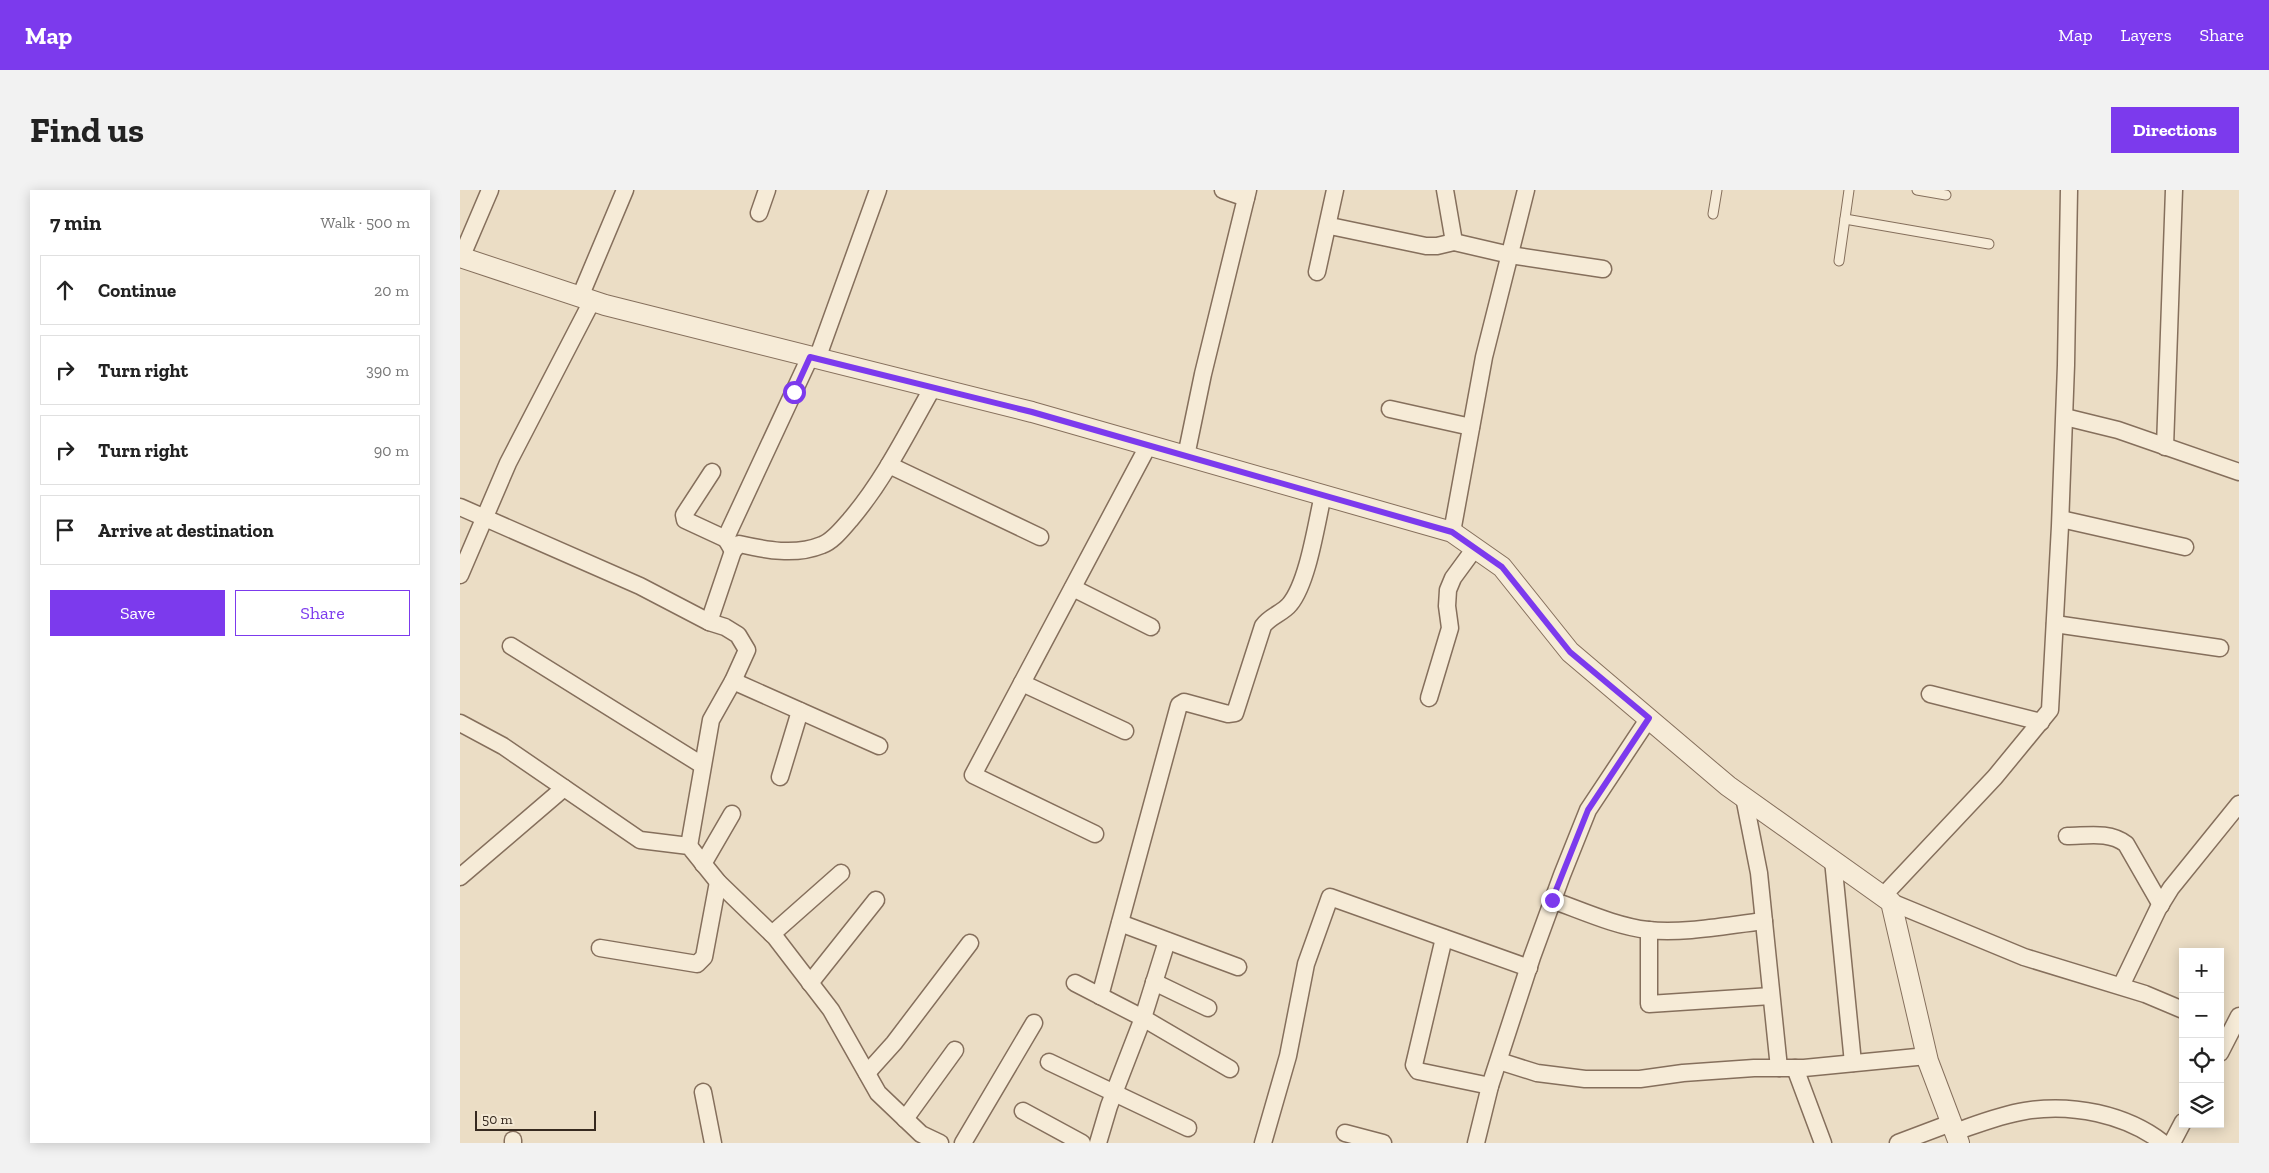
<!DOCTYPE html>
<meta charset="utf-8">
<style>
body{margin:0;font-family:"Zilla Slab",serif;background:#f2f2f2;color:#222}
.controls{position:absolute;right:15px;bottom:15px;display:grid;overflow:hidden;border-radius:0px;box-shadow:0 2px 12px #0003}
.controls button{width:45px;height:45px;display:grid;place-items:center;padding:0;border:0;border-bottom:1px solid #e0e0e0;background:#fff;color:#222;font:25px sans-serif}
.scale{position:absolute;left:15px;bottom:12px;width:121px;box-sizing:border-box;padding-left:5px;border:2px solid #36291f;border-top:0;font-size:14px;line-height:18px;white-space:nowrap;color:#36291f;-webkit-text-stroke:4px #f3e8d4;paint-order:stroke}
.stop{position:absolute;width:15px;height:15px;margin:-11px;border:4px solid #7c3aed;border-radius:50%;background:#fff}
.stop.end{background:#7c3aed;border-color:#fff;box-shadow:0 1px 5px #0008}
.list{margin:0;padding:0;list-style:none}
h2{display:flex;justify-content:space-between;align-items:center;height:65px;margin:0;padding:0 20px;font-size:21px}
h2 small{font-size:16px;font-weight:400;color:#767676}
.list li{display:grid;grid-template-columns:32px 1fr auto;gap:15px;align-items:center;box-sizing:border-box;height:70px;margin:0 10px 10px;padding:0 10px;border:1px solid #e0e0e0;border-radius:0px}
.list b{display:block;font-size:19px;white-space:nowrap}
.list em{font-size:16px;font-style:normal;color:#767676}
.actions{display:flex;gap:10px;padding:15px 20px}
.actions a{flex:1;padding:11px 0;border:1px solid #7c3aed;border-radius:0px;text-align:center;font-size:18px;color:#7c3aed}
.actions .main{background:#7c3aed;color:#fff}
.icon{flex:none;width:28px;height:28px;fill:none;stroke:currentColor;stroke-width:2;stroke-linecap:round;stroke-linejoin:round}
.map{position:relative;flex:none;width:1779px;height:953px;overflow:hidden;border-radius:0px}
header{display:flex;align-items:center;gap:30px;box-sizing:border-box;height:70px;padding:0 25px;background:#7c3aed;color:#fff}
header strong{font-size:24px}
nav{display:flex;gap:28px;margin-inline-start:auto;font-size:18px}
.intro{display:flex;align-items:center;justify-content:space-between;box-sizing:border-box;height:120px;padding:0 30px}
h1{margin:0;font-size:35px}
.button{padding:12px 22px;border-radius:0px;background:#7c3aed;color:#fff;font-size:18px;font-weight:700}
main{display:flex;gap:30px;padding:0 30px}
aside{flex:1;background:#fff;border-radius:0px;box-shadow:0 2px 12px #0003}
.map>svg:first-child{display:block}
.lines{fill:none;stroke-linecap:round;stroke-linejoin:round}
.service-casing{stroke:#856f5c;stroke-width:11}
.minor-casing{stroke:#856f5c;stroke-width:19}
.tertiary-casing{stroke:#856f5c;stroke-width:22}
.service{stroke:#f6ebd7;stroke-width:9}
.minor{stroke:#f6ebd7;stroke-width:16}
.tertiary{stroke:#f6ebd7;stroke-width:20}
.route{stroke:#7c3aed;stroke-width:6}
</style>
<header>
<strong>Map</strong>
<nav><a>Map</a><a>Layers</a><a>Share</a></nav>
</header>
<div class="intro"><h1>Find us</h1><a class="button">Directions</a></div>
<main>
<aside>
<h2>7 min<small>Walk · 500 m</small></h2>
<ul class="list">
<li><svg class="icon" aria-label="ahead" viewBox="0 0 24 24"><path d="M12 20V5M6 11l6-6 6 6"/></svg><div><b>Continue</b></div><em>20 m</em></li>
<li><svg class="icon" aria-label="right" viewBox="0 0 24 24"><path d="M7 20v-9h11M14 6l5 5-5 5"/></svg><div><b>Turn right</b></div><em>390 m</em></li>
<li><svg class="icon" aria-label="right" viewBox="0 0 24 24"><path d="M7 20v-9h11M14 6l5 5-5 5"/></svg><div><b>Turn right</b></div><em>90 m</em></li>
<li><svg class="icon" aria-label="arrive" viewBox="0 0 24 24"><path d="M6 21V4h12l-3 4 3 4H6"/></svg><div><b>Arrive at destination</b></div></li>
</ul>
<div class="actions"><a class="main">Save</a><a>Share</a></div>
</aside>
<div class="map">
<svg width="1779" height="953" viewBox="0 0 1779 953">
<rect width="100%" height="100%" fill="#ebddc5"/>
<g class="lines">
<defs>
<g id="service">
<path d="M1457,0L1486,5"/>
<path d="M1253,24L1257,0"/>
<path d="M1385,29L1529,54"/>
<path d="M1379,71L1389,0"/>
</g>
<g id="minor">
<path d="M763,0L786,8"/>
<path d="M985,0L994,52"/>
<path d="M299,23L307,0"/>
<path d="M875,37L966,56H977L994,52L1050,65L1143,79"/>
<path d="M1,68L30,0"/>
<path d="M857,82L875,0"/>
<path d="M120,107L165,0"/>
<path d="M357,169L418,0"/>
<path d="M930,219L1011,237"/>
<path d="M1605,227L1658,240L1779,282"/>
<path d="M1705,257L1714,0"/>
<path d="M726,266L743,184L788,0"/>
<path d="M429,275L580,347"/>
<path d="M252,282L224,325L225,330L266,349"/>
<path d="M0,317L180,396L249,432L265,437L278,445L287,460L273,491L251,530L229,656"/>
<path d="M1601,329L1725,357"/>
<path d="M992,342L1024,167L1066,0"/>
<path d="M273,361L266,349L269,341L350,167"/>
<path d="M0,385L48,273L132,111"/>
<path d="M613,398L691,437"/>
<path d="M249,432L273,361L279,354C306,360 335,366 362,355C373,351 382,339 390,330C424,290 447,243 473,197"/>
<path d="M1595,434L1760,458"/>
<path d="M51,456L242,575"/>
<path d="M273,491L419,556"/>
<path d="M562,493L665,541"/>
<path d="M1470,504L1581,532"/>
<path d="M969,508L990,438L987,416L988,400L993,388L1015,358"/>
<path d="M0,533L43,556L180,650L229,656L258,692L315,747L371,820L418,903L461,944L480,953"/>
<path d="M320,587L340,521"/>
<path d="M1284,607L1299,683L1319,878"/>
<path d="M635,644L513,585L688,256"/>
<path d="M1607,646C1627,646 1649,641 1666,654L1701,715"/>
<path d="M1373,670L1393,873"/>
<path d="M243,674L272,624"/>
<path d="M0,687L104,598"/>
<path d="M1423,706L1535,587L1590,520L1600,336L1606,175L1609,0"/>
<path d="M1092,710C1123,721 1155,736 1188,740C1224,744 1268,735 1304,731"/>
<path d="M1431,712L1564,767L1685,804L1723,820"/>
<path d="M660,733L778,777"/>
<path d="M1189,740V814L1311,806"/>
<path d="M312,744L381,683"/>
<path d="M984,748L954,875L958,881L1030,896"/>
<path d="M140,758L237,774L244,767L258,692"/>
<path d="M694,792L748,818"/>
<path d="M350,793L416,710"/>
<path d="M615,793L683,828L770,879"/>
<path d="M1661,796L1698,719L1711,698L1779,614"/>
<path d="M640,806L719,515L724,512L768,524L775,523L803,436C810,426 823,423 830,414C848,392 856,335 863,305"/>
<path d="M1760,863L1779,826"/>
<path d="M1039,871L1077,883L1125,889H1180L1223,883L1294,878H1344L1467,866"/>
<path d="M589,872L728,938"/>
<path d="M1335,878L1363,953"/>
<path d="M407,883L434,853L510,753"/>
<path d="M243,902L253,953"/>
<path d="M563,921L622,953"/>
<path d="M445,929L495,860"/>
<path d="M1495,942C1518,934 1540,925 1565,921C1611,913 1666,924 1703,953"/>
<path d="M885,943L923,953"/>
<path d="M53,950V953"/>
<path d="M503,953L574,833"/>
<path d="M638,953L649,916L683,828L707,751"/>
<path d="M803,953L828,866L846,774L870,707L1069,778"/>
<path d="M1016,953L1030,896L1072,767L1102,685L1128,620L1189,528"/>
<path d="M1438,953L1491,933"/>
<path d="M1712,953L1723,932"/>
</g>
<path id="tertiary" d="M0,67L145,115L572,222L992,342L1042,377L1110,462L1268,596L1431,712L1468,871L1499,953"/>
</defs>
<use href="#service" class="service-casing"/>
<use href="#minor" class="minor-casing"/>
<use href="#tertiary" class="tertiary-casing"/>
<use href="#service" class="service"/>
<use href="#minor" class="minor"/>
<use href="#tertiary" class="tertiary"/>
</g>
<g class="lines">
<path class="route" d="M334,202L350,167L572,222L992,342L1042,377L1110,462L1189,528L1128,620L1092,710"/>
</g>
</svg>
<div class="controls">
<button>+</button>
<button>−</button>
<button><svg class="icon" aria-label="locate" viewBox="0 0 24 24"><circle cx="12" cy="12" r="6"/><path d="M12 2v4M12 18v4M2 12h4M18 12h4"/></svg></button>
<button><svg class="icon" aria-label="layers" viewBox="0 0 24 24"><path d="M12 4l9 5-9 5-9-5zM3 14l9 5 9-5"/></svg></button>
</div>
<div class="scale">50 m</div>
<div class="stop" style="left:334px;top:202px"></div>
<div class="stop end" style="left:1092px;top:710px"></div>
</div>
</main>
